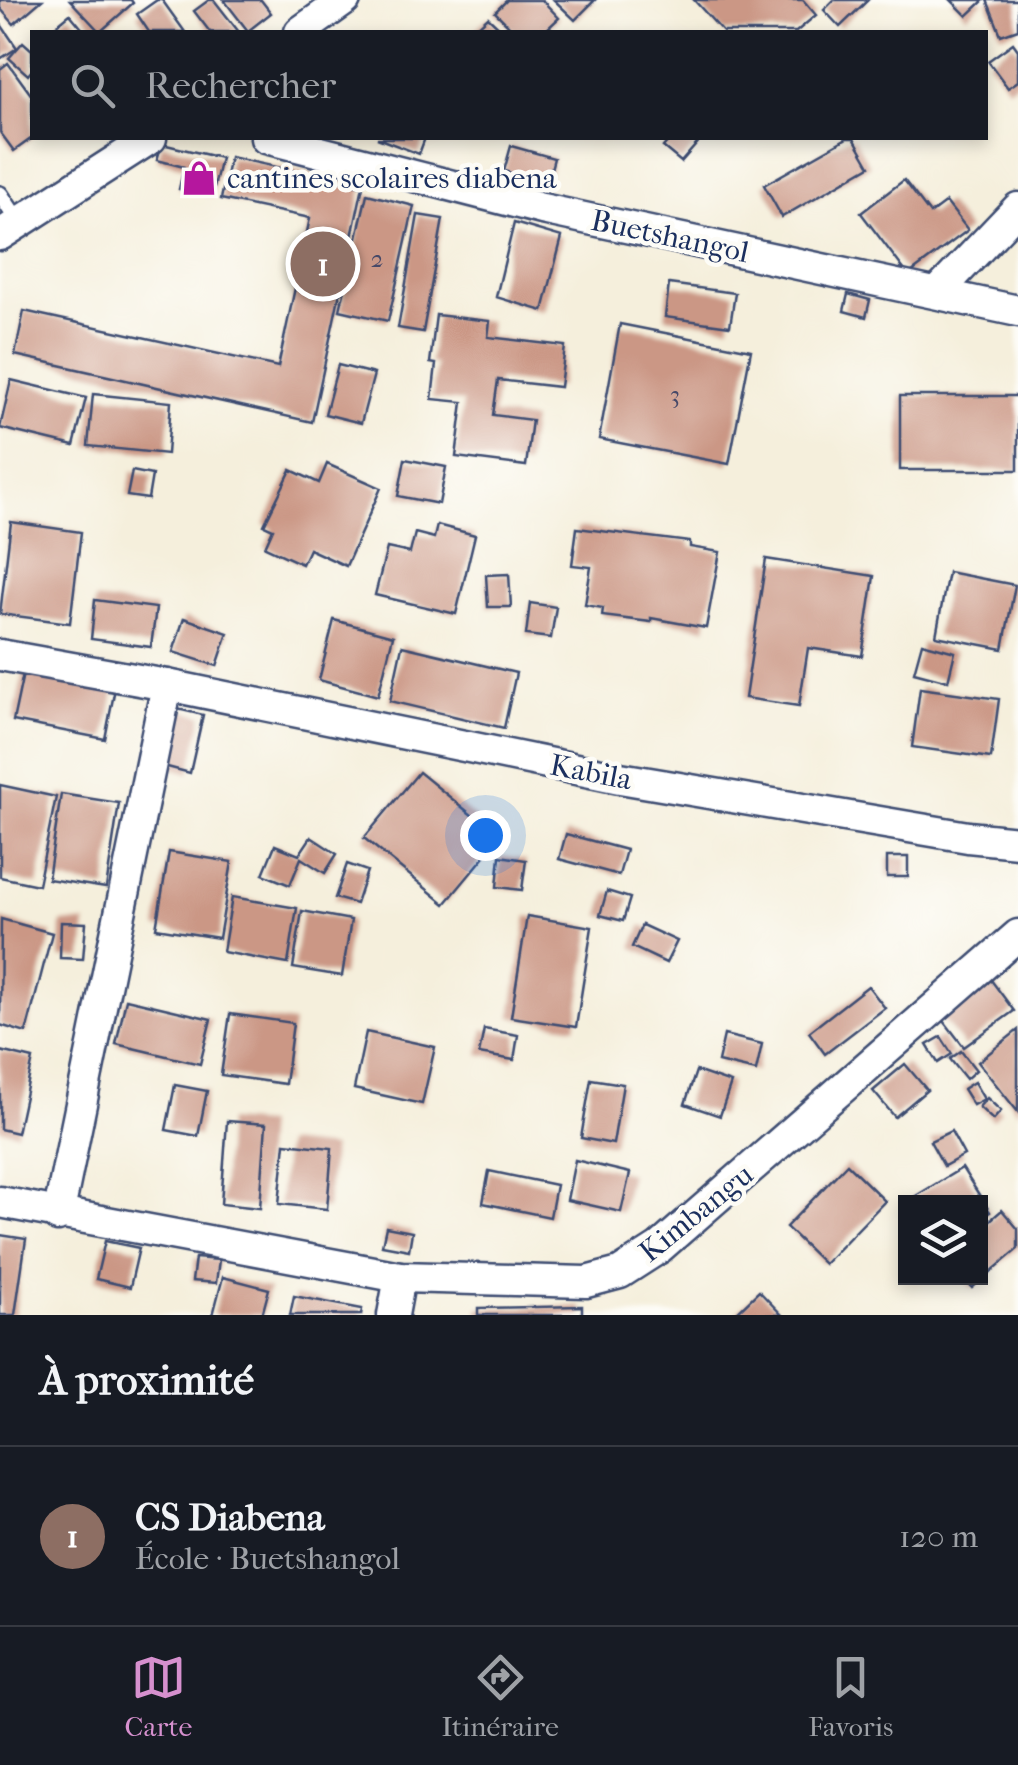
<!DOCTYPE html>
<html lang="fr">
<meta charset="utf-8">
<style>
body{margin:0;font-family:"IM FELL French Canon",serif;background:#242831;color:#f1f3f6}
.controls{position:absolute;right:30px;bottom:30px;display:grid;overflow:hidden;border-radius:0px;box-shadow:0 5px 15px #0003}
.controls button{width:90px;height:90px;display:grid;place-items:center;padding:0;border:0;border-bottom:2px solid #363941;background:#171b24;color:#f1f3f6;font:50px sans-serif}
.you{position:absolute;left:485px;top:835px;width:35px;height:35px;margin:-25px;border:8px solid #fff;border-radius:50%;background:#1a73e8;box-shadow:0 0 0 15px #1a73e833}
.badge{display:grid;place-items:center;width:65px;height:65px;border-radius:50%;background:#d690ce;color:#fff;font-size:32px;font-weight:700}
.pin{position:absolute;translate:-50% -50%;border:5px solid #fff;box-shadow:0 2px 10px #0006}
.list{margin:0;padding:0;list-style:none}
h2{display:flex;justify-content:space-between;align-items:center;height:130px;margin:0;padding:0 40px;font-size:42px}
h2 small{font-size:32px;font-weight:400;color:#9ea1a6}
.list li{display:grid;grid-template-columns:65px 1fr auto;gap:30px;align-items:center;box-sizing:border-box;height:180px;padding:0 40px;border-top:2px solid #363941}
.list b{display:block;font-size:38px;white-space:nowrap}
.list p{margin:0;font-size:32px;white-space:nowrap;color:#9ea1a6}
.list em{font-size:32px;font-style:normal;color:#9ea1a6}
.icon{flex:none;width:55px;height:55px;fill:none;stroke:currentColor;stroke-width:2;stroke-linecap:round;stroke-linejoin:round}
.map{position:relative;flex:none;width:1018px;height:1315px;overflow:hidden}
.search{position:absolute;background:#171b24;box-shadow:0 5px 15px #0003;left:30px;right:30px;top:30px;height:110px;display:flex;align-items:center;gap:25px;box-sizing:border-box;padding:0 35px;border-radius:0px;color:#9ea1a6;font-size:38px}
.sheet{height:310px;background:#171b24}
nav{display:flex;justify-content:space-around;align-items:center;box-sizing:border-box;height:140px;border-top:2px solid #363941;background:#171b24;font-size:28px;color:#9ea1a6}
nav a{display:grid;justify-items:center;gap:5px}
nav .on{color:#d690ce}
.map>svg:first-child{display:block}
.building{fill:#cb9785}
.lines{fill:none;stroke-linecap:round;stroke-linejoin:round}
.service-casing{stroke:#3c4c71;stroke-width:20}
.minor-casing{stroke:#3c4c71;stroke-width:35}
.service{stroke:#fff;stroke-width:15}
.minor{stroke:#fff;stroke-width:30}
.labels{text-anchor:middle;stroke-width:9;stroke-linejoin:round;paint-order:stroke}
.number-label{font-size:25px;fill:#474968}
.poi-label{font-size:30px;fill:#1b2f5e;stroke:#fdfcf7;text-anchor:start}
.street-label{font-size:30px;fill:#1b2f5e;stroke:#fdfcf7}
</style>
<div class="map">
<svg width="1018" height="1315" viewBox="0 0 1018 1315">
<rect width="100%" height="100%" fill="#fdfcf7"/>
<filter id="ink" filterUnits="userSpaceOnUse"><feTurbulence type="fractalNoise" baseFrequency=".01" numOctaves="2"/><feDisplacementMap in="SourceGraphic" scale="20" xChannelSelector="R" yChannelSelector="G"/><feConvolveMatrix kernelMatrix="1 2 1 2 8 2 1 2 1" color-interpolation-filters="sRGB"/></filter>
<filter id="wash" filterUnits="userSpaceOnUse"><feTurbulence type="fractalNoise" baseFrequency=".0048" numOctaves="4" result="noise"/><feDisplacementMap in="SourceGraphic" scale="40" xChannelSelector="R" yChannelSelector="G"/><feGaussianBlur stdDeviation="2.25" result="paint"/><feColorMatrix in="noise" values="0 0 0 0 0 0 0 0 0 0 0 0 0 0 0 0 0 1.4 0 .05"/><feComposite in="paint" operator="in"/></filter>
<g filter="url(#wash)">
<rect width="100%" height="100%" fill="#f5efdc"/>
<g id="blocks">
<g class="building">
<path d="M0,0H42L14,24L0,8Z"/>
<path d="M70,0H131L133,3L100,32Z"/>
<path d="M157,0H162L185,32H149L137,14Z"/>
<path d="M209,0H214L239,32H210L194,11Z"/>
<path d="M224,0H261L271,13L248,31Z"/>
<path d="M507,0H542L559,18L544,32H515L495,12Z"/>
<path d="M554,0H595L575,20Z"/>
<path d="M694,0H803L816,15L796,32H723Z"/>
<path d="M834,0H868L840,27L824,10Z"/>
<path d="M951,0H984L967,16Z"/>
<path d="M987,0H1018V29L1001,35Z"/>
<path d="M70,14L85,32H48Z"/>
<path d="M488,17L504,32H472Z"/>
<path d="M0,23L17,48L0,59Z"/>
<path d="M23,42L32,50V70L28,75L9,58Z"/>
<path d="M1013,43L1018,50V81L1008,88L988,61Z"/>
<path d="M8,63L32,96V138L14,151L0,132V69Z"/>
<path d="M377,138H425L419,154Z"/>
<path d="M671,138H702L681,162L663,147Z"/>
<path d="M847,138H854L870,166L782,217L764,185Z"/>
<path d="M162,144L221,158L212,196L179,189L184,167L157,160Z"/>
<path d="M511,146L554,158L547,184L504,171Z"/>
<path d="M230,157L363,186L312,422L15,355L24,311L278,367L310,218L221,199Z"/>
<path d="M904,180L930,214L946,202L968,230L908,275L861,213Z"/>
<path d="M367,194L414,206L388,321L340,310Z"/>
<path d="M418,215L443,219L423,332L398,328Z"/>
<path d="M514,223L562,237L543,311L496,297Z"/>
<path d="M669,284L735,293L730,326L665,317Z"/>
<path d="M848,294L870,300L866,317L844,311Z"/>
<path d="M436,315L490,321L488,337L565,346L560,387L498,380L493,415L532,420L526,466L456,457L463,402L432,399L436,364L430,363Z"/>
<path d="M620,324L751,350L729,464L599,439Z"/>
<path d="M338,365L374,374L361,423L325,414Z"/>
<path d="M11,380L86,398L74,446L0,428Z"/>
<path d="M93,394L171,402L167,454L88,446Z"/>
<rect x="900" y="396" width="118" height="74"/>
<path d="M405,459L446,467L439,504L398,496Z"/>
<path d="M327,464L381,488L346,566L309,549L302,564L265,547L273,529L264,525L291,470L319,483Z"/>
<path d="M132,471L152,475L148,499L127,496Z"/>
<path d="M11,522L81,532L70,623L0,614Z"/>
<path d="M437,525L475,535L456,614L375,595L387,548L410,553L415,533L434,538Z"/>
<path d="M577,528L690,542V547L720,552L706,628L651,618V622L602,616L603,608L585,605L591,567L572,565Z"/>
<path d="M766,559L874,576L862,656L808,648L799,706L745,698Z"/>
<path d="M948,572L1015,585L1003,649L936,636Z"/>
<path d="M509,574L511,607H488L486,575Z"/>
<path d="M95,600L156,608L151,647L91,639Z"/>
<path d="M530,603L556,607L551,638L526,635Z"/>
<path d="M184,618L228,633L217,666L173,652Z"/>
<path d="M334,620L393,636L378,696L319,680Z"/>
<path d="M922,643L955,652L948,681L914,672Z"/>
<path d="M402,646L516,673L504,728L390,701Z"/>
<path d="M24,669L115,688L105,739L13,721Z"/>
<path d="M920,688L999,699L991,758L912,747Z"/>
<path d="M169,707L203,715L190,773L156,764Z"/>
<path d="M419,772L500,838L445,904L364,838Z"/>
<path d="M0,785L56,797L38,885L0,877Z"/>
<path d="M61,794L119,803L106,888L48,879Z"/>
<path d="M566,834L626,850L619,875L559,859Z"/>
<path d="M311,837L337,854L325,873L301,858L290,885L263,874L275,845L299,855Z"/>
<path d="M169,852L232,862L219,938L156,928Z"/>
<path d="M500,856L526,860L522,890L497,887Z"/>
<rect x="887" y="857" width="21" height="20"/>
<path d="M347,864L367,871L356,904L335,898Z"/>
<path d="M607,891L630,898L623,921L600,915Z"/>
<path d="M232,897L297,908L288,964L223,952Z"/>
<path d="M302,911L351,920L342,976L293,968Z"/>
<path d="M527,916L592,927L576,1027L511,1017Z"/>
<path d="M1,919L52,933L26,1033L0,1025Z"/>
<path d="M61,922L86,923L83,959L60,958Z"/>
<path d="M642,925L677,941L666,963L632,947Z"/>
<path d="M991,980L1014,1011L964,1047L941,1017Z"/>
<path d="M868,986L885,1008L825,1054L809,1032Z"/>
<path d="M126,999L211,1019L200,1064L116,1044Z"/>
<path d="M230,1014L293,1023L285,1084L221,1075Z"/>
<path d="M484,1029L518,1035L514,1060L479,1054Z"/>
<path d="M1018,1030V1112L978,1062Z"/>
<path d="M366,1032L435,1047L422,1104L354,1089Z"/>
<path d="M724,1035L762,1044L756,1071L718,1062Z"/>
<path d="M941,1037L952,1054L938,1063L927,1045Z"/>
<path d="M0,1051L33,1059L17,1133L0,1129Z"/>
<path d="M961,1051L976,1070L966,1079L950,1059Z"/>
<path d="M905,1064L927,1090L895,1117L873,1091Z"/>
<path d="M696,1071L731,1083L720,1116L685,1104Z"/>
<path d="M591,1079L623,1084L613,1144L581,1138Z"/>
<path d="M974,1082L984,1099L973,1105L963,1089Z"/>
<path d="M175,1085L207,1091L198,1136L166,1130Z"/>
<path d="M987,1098L1001,1111L993,1120L979,1107Z"/>
<path d="M227,1121L266,1124L260,1208L221,1204Z"/>
<path d="M951,1131L964,1155L944,1166L930,1141Z"/>
<path d="M285,1143L332,1148L327,1209L279,1204Z"/>
<path d="M575,1160L630,1173L621,1212L567,1200Z"/>
<path d="M847,1164L885,1201L824,1264L786,1227Z"/>
<path d="M962,1168L990,1212L980,1219V1202H906Z"/>
<path d="M489,1171L556,1185L550,1217L483,1203Z"/>
<path d="M1002,1210L1018,1229V1249L972,1288L963,1278H980V1229Z"/>
<path d="M386,1227L412,1232L409,1250L382,1245Z"/>
<path d="M0,1235L26,1239L15,1315H0Z"/>
<path d="M105,1241L139,1248L130,1287L96,1279Z"/>
<path d="M195,1258L219,1260L216,1283L192,1281Z"/>
<path d="M223,1277L269,1289L262,1315H213Z"/>
<path d="M759,1291L782,1315H734Z"/>
<path d="M294,1296L362,1309L361,1315H290Z"/>
<path d="M582,1306V1315H478V1308Z"/>
</g>
</g>
</g>
<g filter="url(#ink)">
<use href="#blocks" fill-opacity="0" stroke="#3c4c71" stroke-width="2.5"/>
<g class="lines">
<defs>
<path id="service" d="M0,194L18,221"/>
<g id="minor">
<path d="M300,32L345,0"/>
<path d="M266,138L542,209L1018,311"/>
<path d="M0,235L151,138"/>
<path d="M938,292L1018,208"/>
<path d="M0,655L167,685L620,778L968,837L1018,842"/>
<path d="M0,1202L400,1277L586,1282L620,1273L659,1248L1018,935"/>
<path d="M58,1216L167,685"/>
<path d="M393,1315L400,1277"/>
</g>
</defs>
<use href="#service" class="service-casing"/>
<use href="#minor" class="minor-casing"/>
<use href="#service" class="service"/>
<use href="#minor" class="minor"/>
</g>
</g>
<defs>
<symbol id="shop-bare" viewBox="-9 -9 18 18"><path d="M-5-2.5h2.3a2.7 3.5 0 0 1 5.4 0H5L5.5 6h-11ZM-1.5-2.5h3a1.5 2.3 0 0 0-3 0Z" fill="#b5179e" stroke="#fdfcf7" stroke-width="2.5" paint-order="stroke"/></symbol>
</defs>
<g fill-rule="evenodd">
<use href="#shop-bare" x="174" y="153" width="50" height="50"/>
</g>
<g class="labels">
<g class="number-label">
<text x="377" y="267">2</text>
<text x="675" y="403">3</text>
</g>
<g class="poi-label">
<text x="227" y="188">cantines scolaires diabena</text>
</g>
<g class="street-label">
<text transform="translate(670 236) rotate(12)" y="10">Buetshangol</text>
<text transform="translate(591 772) rotate(11)" y="10">Kabila</text>
<text transform="translate(696 1213) rotate(-39)" y="10">Kimbangu</text>
</g>
</g>
</svg>
<div class="controls">
<button><svg class="icon" aria-label="layers" viewBox="0 0 24 24"><path d="M12 4l9 5-9 5-9-5zM3 14l9 5 9-5"/></svg></button>
</div>
<div class="you"></div>
<div class="pin badge" style="left:323px;top:264px;background:#8d6e63">1</div>
<div class="search"><svg class="icon" aria-label="search" viewBox="0 0 24 24"><circle cx="10" cy="10" r="6"/><path d="M15 15l6 6"/></svg>Rechercher</div>
</div>
<section class="sheet">
<h2>À proximité<small></small></h2>
<ul class="list">
<li><span class="badge" style="background:#8d6e63">1</span><div><b>CS Diabena</b><p>École · Buetshangol</p></div><em>120 m</em></li>
</ul>
</section>
<nav>
<a class="on"><svg class="icon" aria-label="map" viewBox="0 0 24 24"><path d="M3 6l6-2 6 2 6-2v14l-6 2-6-2-6 2zM9 4v14M15 6v14"/></svg>Carte</a>
<a><svg class="icon" aria-label="directions" viewBox="0 0 24 24"><path d="M12 3l9 9-9 9-9-9zM9 14v-3h6M13 9l2 2-2 2"/></svg>Itinéraire</a>
<a><svg class="icon" aria-label="saved" viewBox="0 0 24 24"><path d="M7 4h10v16l-5-4-5 4z"/></svg>Favoris</a>
</nav>
